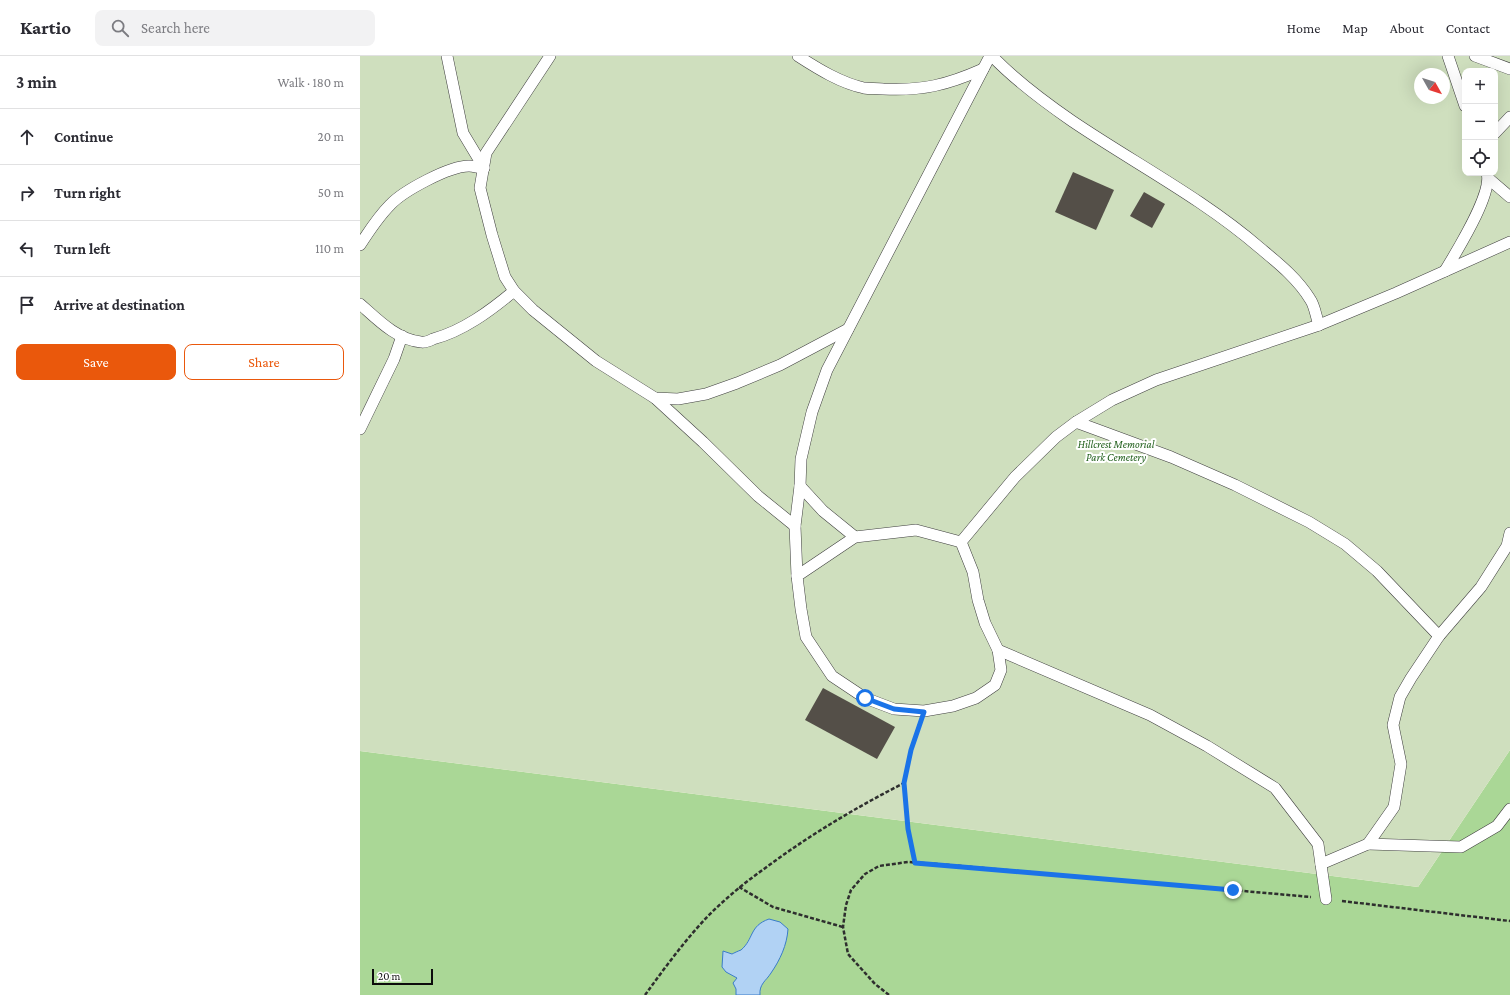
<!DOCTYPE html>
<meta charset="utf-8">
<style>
body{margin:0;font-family:"Crimson Pro",serif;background:#f2f2f3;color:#2b2b33}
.controls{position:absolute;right:12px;top:12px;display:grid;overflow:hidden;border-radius:8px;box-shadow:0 4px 16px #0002}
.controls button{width:36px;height:36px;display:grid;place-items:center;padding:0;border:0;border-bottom:1px solid #e1e1e2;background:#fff;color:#2b2b33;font:20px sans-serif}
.compass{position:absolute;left:1054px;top:12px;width:36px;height:36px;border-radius:50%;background:#fff;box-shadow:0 4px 16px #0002;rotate:129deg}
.scale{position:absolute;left:12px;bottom:10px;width:61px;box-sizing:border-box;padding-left:4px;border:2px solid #0c0c0c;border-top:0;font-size:11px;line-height:14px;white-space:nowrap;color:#0c0c0c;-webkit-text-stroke:3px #fff;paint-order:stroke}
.stop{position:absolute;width:12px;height:12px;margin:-9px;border:3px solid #1a73e8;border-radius:50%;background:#fff}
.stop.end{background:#1a73e8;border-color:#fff;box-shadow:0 1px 4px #0008}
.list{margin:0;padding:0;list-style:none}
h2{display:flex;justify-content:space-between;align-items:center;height:52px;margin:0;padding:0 16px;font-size:17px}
h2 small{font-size:13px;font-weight:400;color:#7c7c81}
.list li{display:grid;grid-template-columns:26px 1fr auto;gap:12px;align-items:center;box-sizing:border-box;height:56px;padding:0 16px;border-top:1px solid #e1e1e2}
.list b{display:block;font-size:15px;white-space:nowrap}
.list em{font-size:13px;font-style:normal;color:#7c7c81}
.actions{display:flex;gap:8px;padding:12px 16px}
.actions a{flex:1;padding:9px 0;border:1px solid #ea580c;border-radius:8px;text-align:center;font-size:14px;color:#ea580c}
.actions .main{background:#ea580c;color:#fff}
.icon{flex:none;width:22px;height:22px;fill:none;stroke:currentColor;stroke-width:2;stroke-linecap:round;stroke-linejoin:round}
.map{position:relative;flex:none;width:1150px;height:939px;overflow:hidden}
header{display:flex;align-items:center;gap:24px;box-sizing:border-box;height:56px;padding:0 20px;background:#fff;border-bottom:1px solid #e1e1e2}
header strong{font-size:19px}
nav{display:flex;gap:22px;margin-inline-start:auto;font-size:14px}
.search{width:280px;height:36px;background:#f2f2f3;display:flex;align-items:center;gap:10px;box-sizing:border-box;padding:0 14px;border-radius:8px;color:#7c7c81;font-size:15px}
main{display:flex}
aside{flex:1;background:#fff}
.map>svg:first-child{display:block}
.forest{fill:#aad796}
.cemetery{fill:#cfdfbe;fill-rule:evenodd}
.water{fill:#b1d2f4;stroke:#3a7cc9}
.building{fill:#544f48}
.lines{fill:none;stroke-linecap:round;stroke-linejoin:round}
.lane-casing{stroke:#3f3f3f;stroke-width:12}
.path{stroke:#2e2e2e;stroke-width:2.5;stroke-dasharray:4 2;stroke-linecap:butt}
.lane{stroke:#fff;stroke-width:11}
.route{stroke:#1a73e8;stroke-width:5}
.labels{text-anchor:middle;stroke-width:4;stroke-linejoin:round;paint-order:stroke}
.park-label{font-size:11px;font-style:italic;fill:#23611e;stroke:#fff}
</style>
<header>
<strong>Kartio</strong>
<div class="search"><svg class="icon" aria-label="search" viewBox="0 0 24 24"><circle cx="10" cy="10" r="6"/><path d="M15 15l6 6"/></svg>Search here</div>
<nav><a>Home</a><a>Map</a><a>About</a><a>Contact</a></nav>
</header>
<main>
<aside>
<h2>3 min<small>Walk · 180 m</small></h2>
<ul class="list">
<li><svg class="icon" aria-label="ahead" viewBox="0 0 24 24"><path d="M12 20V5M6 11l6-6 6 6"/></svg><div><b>Continue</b></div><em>20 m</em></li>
<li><svg class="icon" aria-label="right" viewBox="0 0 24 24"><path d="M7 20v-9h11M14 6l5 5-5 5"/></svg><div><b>Turn right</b></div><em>50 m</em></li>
<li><svg class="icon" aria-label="left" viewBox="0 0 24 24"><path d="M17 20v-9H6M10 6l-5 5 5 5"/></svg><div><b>Turn left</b></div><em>110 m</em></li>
<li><svg class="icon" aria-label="arrive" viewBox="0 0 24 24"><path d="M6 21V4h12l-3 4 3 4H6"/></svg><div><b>Arrive at destination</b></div></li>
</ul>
<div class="actions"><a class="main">Save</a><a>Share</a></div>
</aside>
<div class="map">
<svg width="1150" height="939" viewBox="0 0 1150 939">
<rect width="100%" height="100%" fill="#fefdeb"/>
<path class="forest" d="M1150,694V939H0V695L1058,831Z"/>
<path class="cemetery" d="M0,0H1150V694L1058,831L0,695ZM1105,15H1135V117H1105ZM1060,18H1084V42H1060Z"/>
<path class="water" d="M409,863L420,866L428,873C427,889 420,904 411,917C406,925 399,928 400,939H376V933L373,927L377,922L366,916L362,911L363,895L372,898C374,897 378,895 381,894C394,883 389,870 409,863Z"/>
<g class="building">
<path d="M713,116L754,134L736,174L695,156Z"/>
<path d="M784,136L805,148L792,172L770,160Z"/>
<path d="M463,632L535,671L517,703L445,664Z"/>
</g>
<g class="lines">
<defs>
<g id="lane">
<path d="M87,0L103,77L124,112"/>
<path d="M190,0L126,97L120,132L132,179L145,221L154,235L173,254L236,305L295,342L318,343L346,338L377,327L420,309L488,273"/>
<path d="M438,0C458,13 481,27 504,32C510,33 517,32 523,33C562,35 587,29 623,13"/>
<path d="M632,0C656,25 683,45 712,65C774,107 842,142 900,192C918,207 937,222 950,243C955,250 956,261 959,269"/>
<path d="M1088,0L1105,50"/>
<path d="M1115,0L1150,13"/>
<path d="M1135,77L1150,61"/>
<path d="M1129,123L1150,141"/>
<path d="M0,189C9,175 18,161 30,149C43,135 89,110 109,110C114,110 119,112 124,112"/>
<path d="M1085,215C1096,196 1133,138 1127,117"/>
<path d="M0,248C17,263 37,284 61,286C65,287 69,285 73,283C103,275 130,255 154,235"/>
<path d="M295,342L343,386L398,440L435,470"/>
<path d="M716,366L752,344L796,324L959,269L1036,237L1150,186"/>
<path d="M0,373L34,303L42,280"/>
<path d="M440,430L463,455L495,481"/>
<path d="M601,486L556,474L495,481L437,520L441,553L446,581L472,620L505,642L534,653L564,655L593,650L616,642L635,629L641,614L638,594"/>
<path d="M437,520L435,470L440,430L441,403L452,356L467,314L630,0"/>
<path d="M1008,788L1101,791L1137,770L1150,753"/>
<path d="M961,808L1008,788L1034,751L1041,708L1033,669L1040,641L1051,622L1079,580"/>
<path d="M966,843L958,788L915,732L847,690L790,659L638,594L625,567L618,544L613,516L601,486L655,421L696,381L716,366L811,401L875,429L949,466L985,488L1017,515L1079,580L1121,531L1147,490L1150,477"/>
</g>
</defs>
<use href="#lane" class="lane-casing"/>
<g class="path">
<path d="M555,807L548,773L544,727L551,694L559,669"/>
<path d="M379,831L413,851L483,871"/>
<path d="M982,845L1150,865"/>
<path d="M285,939C304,913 325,884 348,860C365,843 384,827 404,813C448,780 495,752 544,727"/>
<path d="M529,939L515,928L488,898L483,871L486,849L491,834L505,818L519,810L548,806L578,808L951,841"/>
</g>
<use href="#lane" class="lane"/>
</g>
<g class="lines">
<path class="route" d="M505,642L534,653L564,656L551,694L544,727L548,773L555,807L873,834"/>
</g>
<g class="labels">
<g class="park-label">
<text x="756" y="392">Hillcrest Memorial<tspan x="756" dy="13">Park Cemetery</tspan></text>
</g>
</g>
</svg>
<div class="controls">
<button>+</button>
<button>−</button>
<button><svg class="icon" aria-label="locate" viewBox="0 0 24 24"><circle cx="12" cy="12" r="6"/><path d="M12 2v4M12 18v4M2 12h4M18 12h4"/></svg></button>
</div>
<svg class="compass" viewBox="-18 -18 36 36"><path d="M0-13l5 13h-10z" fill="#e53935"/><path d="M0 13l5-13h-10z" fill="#7c7c81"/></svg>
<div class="scale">20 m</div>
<div class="stop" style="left:505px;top:642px"></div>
<div class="stop end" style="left:873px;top:834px"></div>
</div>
</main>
